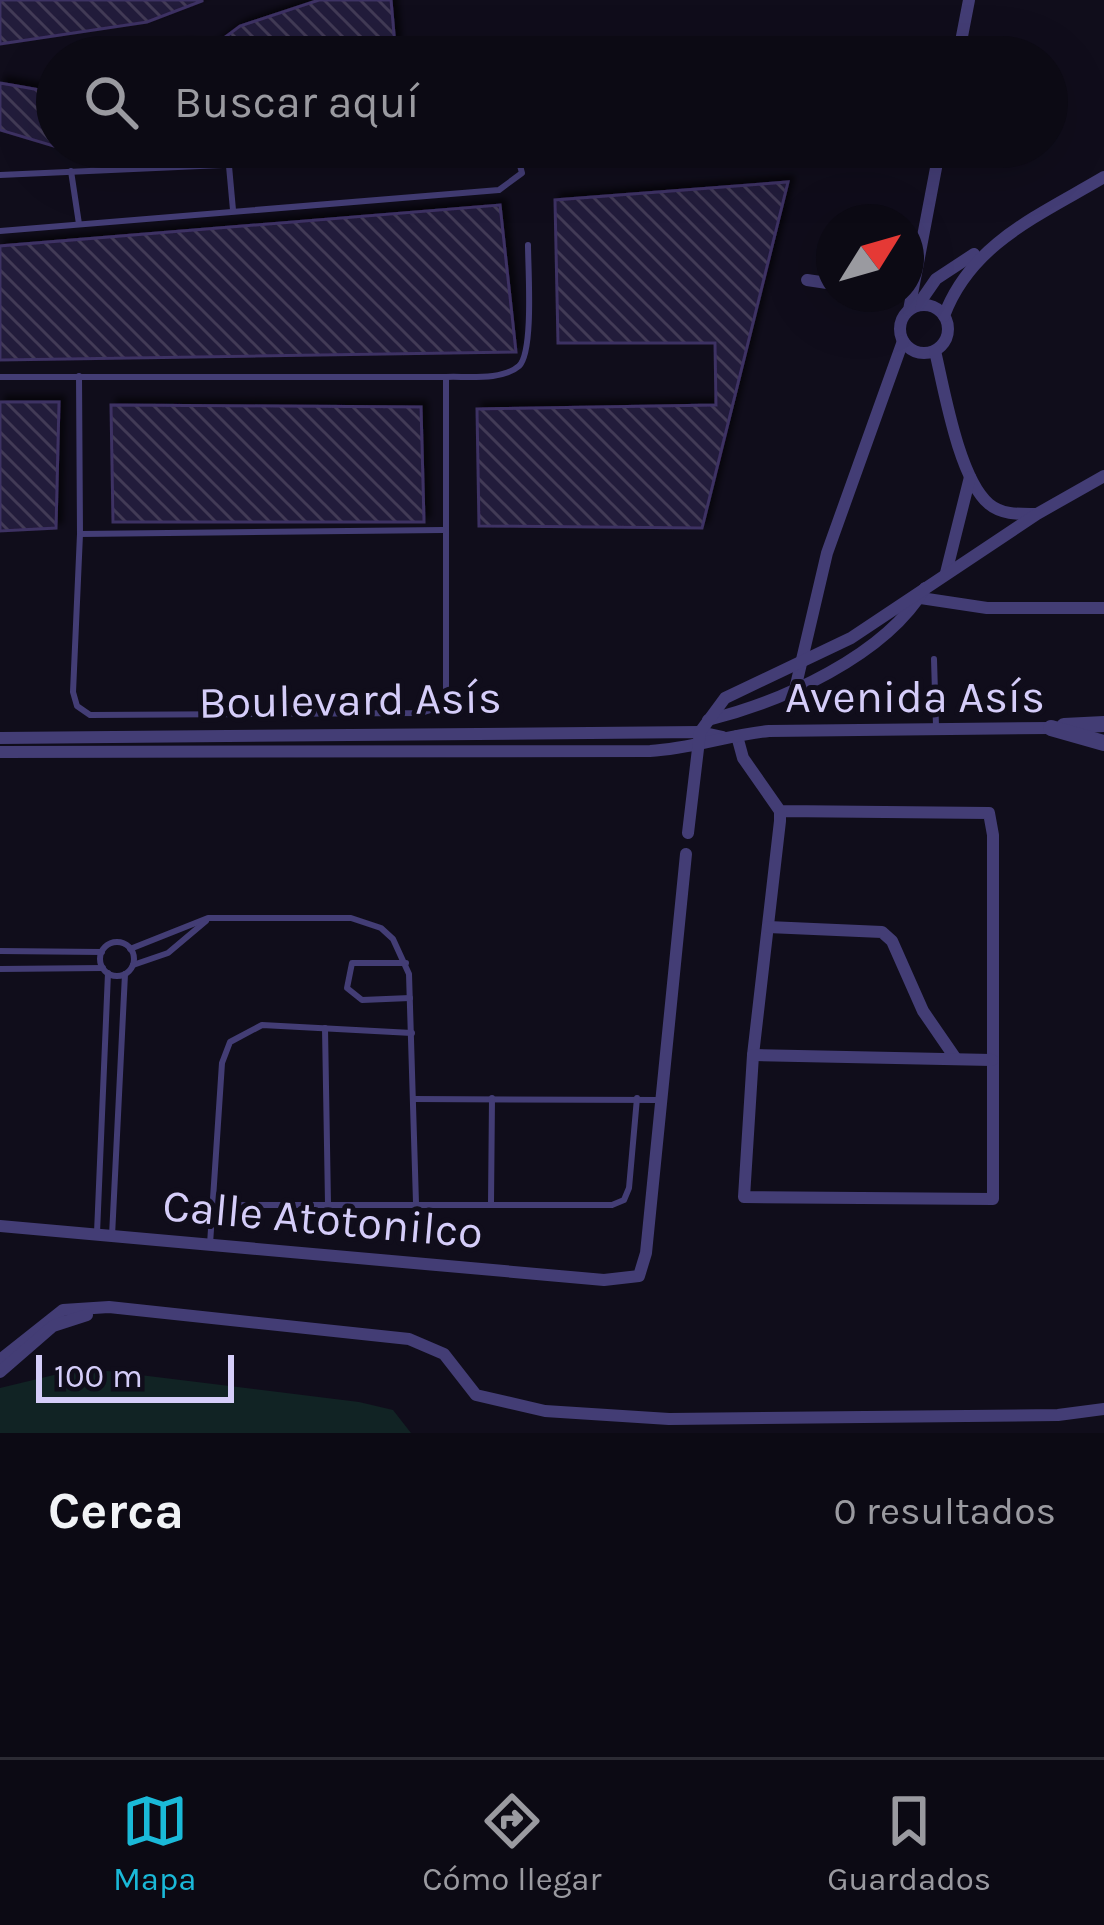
<!DOCTYPE html>
<html lang="es">
<meta charset="utf-8">
<style>
body{margin:0;font-family:Karla,sans-serif;background:#1a1822;color:#f1f3f6}
.compass{position:absolute;left:816px;top:204px;width:108px;height:108px;border-radius:50%;background:#0c0a14;box-shadow:0 12px 48px #0002;rotate:53deg}
.scale{position:absolute;left:36px;bottom:30px;width:198px;box-sizing:border-box;padding-left:12px;border:6px solid #d5cdf9;border-top:0;font-size:33px;line-height:42px;white-space:nowrap;color:#d5cdf9;-webkit-text-stroke:9px #100d1b;paint-order:stroke}
.list{margin:0;padding:0;list-style:none}
h2{display:flex;justify-content:space-between;align-items:center;height:156px;margin:0;padding:0 48px;font-size:51px}
h2 small{font-size:39px;font-weight:400;color:#9a9aa0}
.icon{flex:none;width:66px;height:66px;fill:none;stroke:currentColor;stroke-width:2;stroke-linecap:round;stroke-linejoin:round}
.map{position:relative;flex:none;width:1104px;height:1433px;overflow:hidden}
.search{position:absolute;background:#0c0a14;box-shadow:0 12px 48px #0002;left:36px;right:36px;top:36px;height:132px;display:flex;align-items:center;gap:30px;box-sizing:border-box;padding:0 42px;border-radius:66px;color:#9a9aa0;font-size:45px}
.sheet{height:324px;background:#0c0a14}
nav{display:flex;justify-content:space-around;align-items:center;box-sizing:border-box;height:168px;border-top:3px solid #2c2b34;background:#0c0a14;font-size:33px;color:#9a9aa0}
nav a{display:grid;justify-items:center;gap:6px}
nav .on{color:#1ab9d8}
.map>svg:first-child{display:block}
.grass{fill:#112324}
.building{fill:url(#building-back-hatch);stroke:#3d3063;stroke-width:3;filter:url(#shadow)}
.lines{fill:none;stroke-linecap:round;stroke-linejoin:round}
.service{stroke:#433d75;stroke-width:6}
.minor{stroke:#433d75;stroke-width:12}
.tertiary{stroke:#433d75;stroke-width:16}
.labels{text-anchor:middle;stroke-width:10;stroke-linejoin:round;paint-order:stroke}
.street-label{font-size:45px;fill:#d5cdf9;stroke:#100d1b}
</style>
<div class="map">
<svg width="1104" height="1433" viewBox="0 0 1104 1433">
<defs>
<pattern id="building-back-hatch" width="6" height="6" patternUnits="userSpaceOnUse" patternTransform="scale(3)"><rect width="6" height="6" fill="#231b3a"/><path d="M-1 5l2 2M0 0l6 6M5-1l2 2" fill="none" stroke="#423b57"/></pattern>
<filter id="shadow"><feDropShadow dx="5.5" dy="-5.5" stdDeviation="3" flood-color="#0009"/></filter>
</defs>
<rect width="100%" height="100%" fill="#100d1b"/>
<path class="grass" d="M83,1368L359,1402L393,1410L411,1433H0V1388Z"/>
<g class="building">
<path d="M0,0H202V1L147,22L0,44Z"/>
<path d="M319,0H391L396,57H156V51L184,47L208,50L240,26Z"/>
<path d="M0,83L57,93V147L0,130Z"/>
<path d="M788,182L702,528L479,526L477,409L716,405L715,343H558L555,200Z"/>
<path d="M500,205L516,352L0,360V246Z"/>
<path d="M0,402H59L56,528L0,531Z"/>
<path d="M111,405L421,407L424,522H113Z"/>
</g>
<g class="lines">
<g class="service">
<path d="M270,160L285,147"/>
<path d="M229,166L233,210"/>
<path d="M71,171L79,224"/>
<path d="M0,175L266,163L426,147"/>
<path d="M0,231L499,190L522,173L515,147"/>
<path d="M79,376L80,534L73,692L77,706L90,715L421,713L441,707L446,694V377"/>
<path d="M0,377H446C466,376 502,381 519,366C534,352 528,268 528,245"/>
<path d="M80,534L443,530"/>
<path d="M934,659L936,726"/>
<circle cx="117" cy="959" r="17"/>
<path d="M130,949L208,918H351L381,928L393,939L409,974L416,1203"/>
<path d="M0,951L102,952"/>
<path d="M406,963H352L347,988L362,1000L410,998"/>
<path d="M133,965L168,953L206,921"/>
<path d="M0,969L103,968"/>
<path d="M325,1028L328,1204"/>
<path d="M413,1099L661,1100"/>
<path d="M491,1203L492,1098"/>
<path d="M214,1205H612L624,1200L629,1188L637,1098"/>
<path d="M97,1233L108,973"/>
<path d="M112,1236L125,974"/>
<path d="M210,1244L222,1063L230,1042L262,1025L412,1033"/>
</g>
<g class="minor">
<path d="M958,57L969,0"/>
<path d="M807,280L834,284"/>
<circle cx="924" cy="329" r="24"/>
<path d="M918,305L936,279L974,254"/>
<path d="M909,310L940,147"/>
<path d="M944,316C971,243 1040,215 1104,177"/>
<path d="M935,351C944,389 959,479 989,504C1002,515 1020,514 1036,514"/>
<path d="M946,573L970,477"/>
<path d="M914,597L987,608H1104"/>
<path d="M796,685L827,553L903,341"/>
<path d="M708,720C781,702 885,656 925,588"/>
<path d="M737,736L743,758L780,811V821L753,1055L744,1197L993,1199V835L989,813L780,811"/>
<path d="M0,738L700,732L723,737"/>
<path d="M0,752L650,751C692,749 727,735 769,731L1051,728"/>
<path d="M688,833L700,732L725,698L851,638L1037,514L1104,476"/>
<path d="M768,927L882,932L892,941L923,1011L956,1059"/>
<path d="M753,1055L992,1060"/>
<path d="M0,1226L604,1280L639,1276L646,1253L686,854"/>
<path d="M0,1360L63,1310L109,1307L409,1339L444,1354L476,1395L545,1411L669,1419L1058,1415L1104,1409"/>
<path d="M0,1372L53,1326L87,1315"/>
</g>
<g class="tertiary">
<path d="M1064,726L1104,724"/>
<path d="M1051,728L1104,743"/>
</g>
</g>
<g class="labels">
<g class="street-label">
<text x="915" y="712">Avenida Asís</text>
<text transform="translate(350 699) rotate(-1)" y="16">Boulevard Asís</text>
<text transform="translate(323 1218) rotate(5)" y="16">Calle Atotonilco</text>
</g>
</g>
</svg>
<svg class="compass" viewBox="-18 -18 36 36"><path d="M0-13l5 13h-10z" fill="#e53935"/><path d="M0 13l5-13h-10z" fill="#9a9aa0"/></svg>
<div class="scale">100 m</div>
<div class="search"><svg class="icon" aria-label="search" viewBox="0 0 24 24"><circle cx="10" cy="10" r="6"/><path d="M15 15l6 6"/></svg>Buscar aquí</div>
</div>
<section class="sheet">
<h2>Cerca<small>0 resultados</small></h2>
<ul class="list">
</ul>
</section>
<nav>
<a class="on"><svg class="icon" aria-label="map" viewBox="0 0 24 24"><path d="M3 6l6-2 6 2 6-2v14l-6 2-6-2-6 2zM9 4v14M15 6v14"/></svg>Mapa</a>
<a><svg class="icon" aria-label="directions" viewBox="0 0 24 24"><path d="M12 3l9 9-9 9-9-9zM9 14v-3h6M13 9l2 2-2 2"/></svg>Cómo llegar</a>
<a><svg class="icon" aria-label="saved" viewBox="0 0 24 24"><path d="M7 4h10v16l-5-4-5 4z"/></svg>Guardados</a>
</nav>
